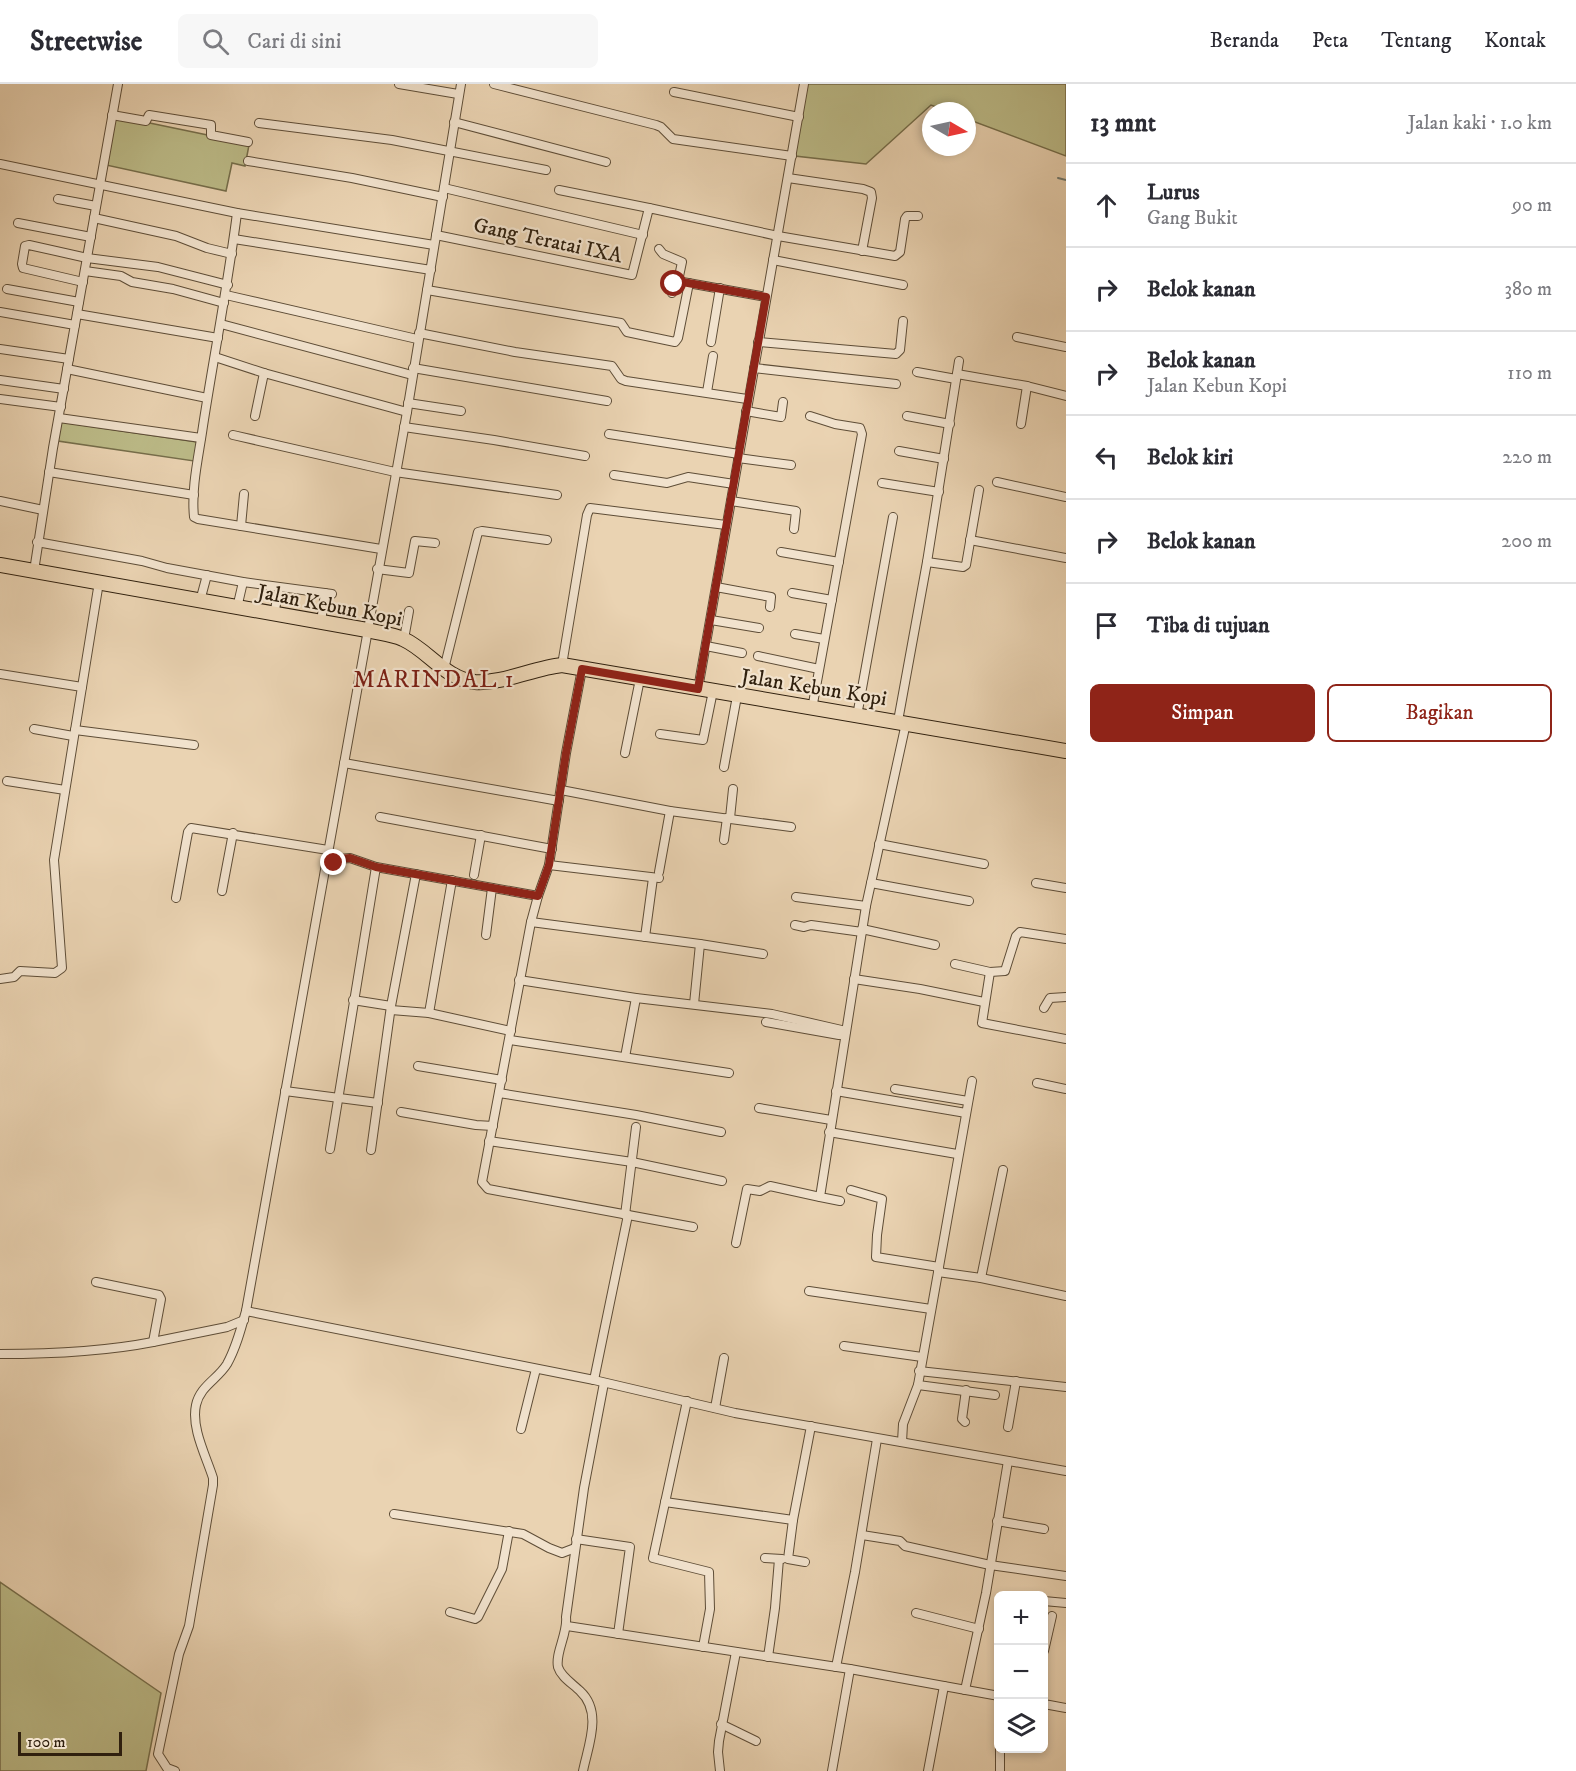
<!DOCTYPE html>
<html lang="id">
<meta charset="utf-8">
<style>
body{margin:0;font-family:"IM FELL DW Pica",serif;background:#f7f7f7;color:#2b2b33}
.controls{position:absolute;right:18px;bottom:18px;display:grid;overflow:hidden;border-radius:9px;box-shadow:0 3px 9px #0003}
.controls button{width:54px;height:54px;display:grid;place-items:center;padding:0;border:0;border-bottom:2px solid #e1e1e2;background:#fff;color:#2b2b33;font:30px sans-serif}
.compass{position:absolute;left:922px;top:18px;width:54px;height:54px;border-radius:50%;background:#fff;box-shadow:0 3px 9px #0003;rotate:99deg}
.scale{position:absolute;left:18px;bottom:15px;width:104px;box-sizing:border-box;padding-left:6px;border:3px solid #30200e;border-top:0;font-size:16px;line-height:21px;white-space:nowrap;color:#30200e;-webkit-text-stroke:4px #f1e2cd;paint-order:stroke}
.stop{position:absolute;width:18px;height:18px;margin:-14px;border:4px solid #8f2418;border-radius:50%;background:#fff}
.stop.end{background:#8f2418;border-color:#fff;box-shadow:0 2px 6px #0008}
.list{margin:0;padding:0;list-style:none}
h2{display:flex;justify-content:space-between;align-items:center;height:78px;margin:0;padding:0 24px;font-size:26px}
h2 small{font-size:20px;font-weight:400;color:#7c7c81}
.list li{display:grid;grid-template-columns:39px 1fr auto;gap:18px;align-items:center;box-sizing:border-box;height:84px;padding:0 24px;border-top:2px solid #e1e1e2}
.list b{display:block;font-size:22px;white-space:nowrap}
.list p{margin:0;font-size:20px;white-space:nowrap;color:#7c7c81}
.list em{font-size:20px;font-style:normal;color:#7c7c81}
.actions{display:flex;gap:12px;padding:18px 24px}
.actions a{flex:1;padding:14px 0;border:2px solid #8f2418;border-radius:9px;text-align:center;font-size:21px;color:#8f2418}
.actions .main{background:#8f2418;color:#fff}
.icon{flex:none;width:33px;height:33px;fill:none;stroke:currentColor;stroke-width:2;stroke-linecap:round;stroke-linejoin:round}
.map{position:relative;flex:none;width:1066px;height:1687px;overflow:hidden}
header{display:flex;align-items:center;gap:36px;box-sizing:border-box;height:84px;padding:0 30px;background:#fff;border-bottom:2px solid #e1e1e2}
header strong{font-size:28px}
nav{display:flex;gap:33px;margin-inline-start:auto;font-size:21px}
.search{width:420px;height:54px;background:#f7f7f7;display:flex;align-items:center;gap:15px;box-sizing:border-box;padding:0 21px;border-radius:9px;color:#7c7c81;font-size:22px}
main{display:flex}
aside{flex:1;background:#fff}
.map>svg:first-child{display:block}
.green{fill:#bcbb88;stroke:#766e4b;stroke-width:1.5}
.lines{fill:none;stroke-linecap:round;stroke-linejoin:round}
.stream{stroke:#707a72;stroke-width:2}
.minor-casing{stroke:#5e4d37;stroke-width:10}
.primary-casing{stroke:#30200e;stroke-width:16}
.minor{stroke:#f1e2cd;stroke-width:8}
.primary{stroke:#ead3b2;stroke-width:14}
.route{stroke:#8f2418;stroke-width:8}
.labels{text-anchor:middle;stroke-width:4.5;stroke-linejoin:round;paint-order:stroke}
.street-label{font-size:21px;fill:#30200e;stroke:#f1e2cd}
.quarter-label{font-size:24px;letter-spacing:1.5px;fill:#7a1f14;stroke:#f1e2cd}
</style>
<header>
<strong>Streetwise</strong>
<div class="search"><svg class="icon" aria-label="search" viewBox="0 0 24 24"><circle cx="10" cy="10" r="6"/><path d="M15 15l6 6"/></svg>Cari di sini</div>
<nav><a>Beranda</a><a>Peta</a><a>Tentang</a><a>Kontak</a></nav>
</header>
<main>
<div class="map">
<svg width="1066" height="1687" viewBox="0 0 1066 1687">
<rect width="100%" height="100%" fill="#ead3b2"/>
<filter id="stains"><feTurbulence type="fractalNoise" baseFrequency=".00333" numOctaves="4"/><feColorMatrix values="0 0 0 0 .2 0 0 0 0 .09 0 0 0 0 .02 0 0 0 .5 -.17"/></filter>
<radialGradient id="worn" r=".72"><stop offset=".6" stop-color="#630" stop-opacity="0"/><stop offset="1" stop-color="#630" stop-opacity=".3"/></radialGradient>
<g class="green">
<path d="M807,0H1066V72L967,35V27H947L931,21L866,80L795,72Z"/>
<path d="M116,32L246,59L249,61L245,82L232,79L226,107L106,81Z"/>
<path d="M61,338L197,358L194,377L58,357Z"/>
<path d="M0,1498L161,1609L146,1687H0Z"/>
</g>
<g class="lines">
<path class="stream" d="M1058,94L1066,96"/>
<defs>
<g id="minor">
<path d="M399,0L458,10"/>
<path d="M494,0L656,41L661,43L673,55L792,72"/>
<path d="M674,8L799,33"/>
<path d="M112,31L146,37L149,31L211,41V51L248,58"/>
<path d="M454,38L606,78"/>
<path d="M259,39L392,56L546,86"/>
<path d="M248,77L352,94L443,113"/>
<path d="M0,80L237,129L434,161"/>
<path d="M788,94L863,105L871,108L872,114L862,167"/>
<path d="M444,104L643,151"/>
<path d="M559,106L649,124"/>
<path d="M58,115L96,122"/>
<path d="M237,129C228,200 214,271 203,342C199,371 191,403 194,433L198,435L381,465"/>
<path d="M94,134L176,152L207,164L232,170"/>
<path d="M18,139L91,153"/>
<path d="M436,151L632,191L649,124L778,152L895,172L900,168L905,135L907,132H918"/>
<path d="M234,155L431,186"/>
<path d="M659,165L663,170L682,178L678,197"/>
<path d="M773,176L903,201"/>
<path d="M85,187L121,192L132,198L173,205L224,219"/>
<path d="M83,198L23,184L22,180L25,162L29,161L87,174L158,183L228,201"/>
<path d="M7,205L79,218"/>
<path d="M427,206L621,239L627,248L675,258L678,254L689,199"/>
<path d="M672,209L674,200L677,197L766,213"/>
<path d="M226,211L417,255"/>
<path d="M0,228L75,241"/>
<path d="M77,230L218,254"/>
<path d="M221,240L412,291"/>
<path d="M419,249L515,268L612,282L621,295L626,297L747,315"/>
<path d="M1017,253L1066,263"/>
<path d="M711,258L720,204"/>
<path d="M758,258L896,270L900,266L903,237"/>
<path d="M0,265L69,275"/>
<path d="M215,273L264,289L407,328"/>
<path d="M413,284L607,317"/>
<path d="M754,284L896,300"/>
<path d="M67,285L207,314"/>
<path d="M917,288L956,295"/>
<path d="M957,290L1027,302L1066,312"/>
<path d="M0,296L64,305"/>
<path d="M707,308L713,272"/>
<path d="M0,315L61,323"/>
<path d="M408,319L461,327"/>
<path d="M746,327L781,333L783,318"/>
<path d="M255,332L264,289"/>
<path d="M810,332L835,340L860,344L862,350L812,625"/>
<path d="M907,332L950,340"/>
<path d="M59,334L201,354"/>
<path d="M1021,340L1027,302"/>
<path d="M404,343L494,356L585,372"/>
<path d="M609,350L739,370"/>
<path d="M233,351L395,388L557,411"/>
<path d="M899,367L944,375"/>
<path d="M738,374L791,381"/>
<path d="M49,388L194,411"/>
<path d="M614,391L667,399L688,393L734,400"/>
<path d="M997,398L1066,413"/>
<path d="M882,399L939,408"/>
<path d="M0,417L43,426"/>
<path d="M731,417L796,427L794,445"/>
<path d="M241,442L244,410"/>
<path d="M970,456L1066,474"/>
<path d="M37,458L142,477L167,484L243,498L332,510"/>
<path d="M781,468L839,478"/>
<path d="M927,478L963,483L966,481L979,406"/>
<path d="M377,485L409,489L415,457L435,459"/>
<path d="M34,487L53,364L118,0"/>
<path d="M716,503L771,513L770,523"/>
<path d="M792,509L832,516"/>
<path d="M200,517L207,491"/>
<path d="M237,524L243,498"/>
<path d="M274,531L279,504"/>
<path d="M711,536L759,544"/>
<path d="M321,538L325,509"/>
<path d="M795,550L824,555"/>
<path d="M404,555L409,527"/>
<path d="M706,562L742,569"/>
<path d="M758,572L819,585"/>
<path d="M562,581L587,431L590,424L726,441"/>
<path d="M444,585L478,448L482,447L547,456"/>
<path d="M582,585L566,669L549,781L538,812L531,838L482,1098L488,1105L693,1143"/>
<path d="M0,590L82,603"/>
<path d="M698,605L804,0"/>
<path d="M857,632L893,433"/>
<path d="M898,637L927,478L959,277"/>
<path d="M34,645L73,652"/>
<path d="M75,646L194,661"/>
<path d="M660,650L703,656L713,607"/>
<path d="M625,669L640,595"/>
<path d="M344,679L559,717"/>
<path d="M724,683L737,612"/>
<path d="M7,697L65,706"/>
<path d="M561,706L670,727L791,743"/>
<path d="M380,733L552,765"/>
<path d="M730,734L733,705"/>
<path d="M724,756L727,734"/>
<path d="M879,760L984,780"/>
<path d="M334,779L339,775L350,774L376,783L538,812"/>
<path d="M549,781L659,794"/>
<path d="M659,788L670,727"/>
<path d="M474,791L481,751"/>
<path d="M871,799L969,817"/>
<path d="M1036,799L1066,804"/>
<path d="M222,807L233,749"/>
<path d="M796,813L866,822"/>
<path d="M176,814L188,748L191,744L328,766"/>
<path d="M531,838L700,860L763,870"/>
<path d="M795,841L804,843L811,841L862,848"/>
<path d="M862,845L935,861"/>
<path d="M486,851L492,804"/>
<path d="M645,853L653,794"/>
<path d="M955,880L990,888L1005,887L1016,852L1020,848L1066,855"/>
<path d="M990,888L982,939L1066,955"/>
<path d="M0,895L14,893L20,887L55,889L62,884L54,776L99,498"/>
<path d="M854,895L920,905L984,918"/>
<path d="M519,896L636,914L772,930L846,947"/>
<path d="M353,916L391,922"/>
<path d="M694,920L700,860"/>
<path d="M1044,924L1050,914L1066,913"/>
<path d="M391,926L429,929L511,947"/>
<path d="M429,929L452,796"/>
<path d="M766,938L839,951"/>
<path d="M510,956L729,989"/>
<path d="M625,973L636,914"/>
<path d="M418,982L502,996"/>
<path d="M1037,999L1066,1005"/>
<path d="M895,1005L968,1017"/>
<path d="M285,1007L378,1019"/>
<path d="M836,1007L966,1029"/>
<path d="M499,1009L636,1031L721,1048"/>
<path d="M759,1024L831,1036"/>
<path d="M401,1028L476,1041L493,1042"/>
<path d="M829,1048L957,1070"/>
<path d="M489,1057L632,1078L722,1097"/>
<path d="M330,1065L376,783"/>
<path d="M371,1066L391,922L416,790"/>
<path d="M851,1106L882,1115L877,1151L876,1173L939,1183"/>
<path d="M840,1117L820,1113L866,822L906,639"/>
<path d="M625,1131L636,1043"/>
<path d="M736,1159L747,1105L760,1107L770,1102L820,1113"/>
<path d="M938,1188L981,1194L1066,1212"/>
<path d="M981,1194L1003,1086"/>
<path d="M96,1198L159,1211L161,1215L153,1258L227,1243L244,1236"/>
<path d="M809,1207L931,1225"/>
<path d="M246,1227L594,1296L735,1329L1066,1387"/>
<path d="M844,1262L922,1273"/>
<path d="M0,1270C51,1270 102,1268 153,1258"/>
<path d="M919,1287L1066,1303"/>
<path d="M594,1296L628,1131"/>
<path d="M918,1301L995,1311"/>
<path d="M687,1317L653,1474L709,1488L710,1525L703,1563"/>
<path d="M715,1324L724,1274"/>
<path d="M965,1338L962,1335L966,1306"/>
<path d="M1008,1343L1016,1297"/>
<path d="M521,1345L536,1285"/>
<path d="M902,1358L903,1340L918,1301L972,997"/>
<path d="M665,1418L793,1436L811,1342"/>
<path d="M394,1430L523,1450L549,1464L562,1469L575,1464"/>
<path d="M793,1436L788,1475L805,1478"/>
<path d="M997,1437L1044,1445"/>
<path d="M862,1451L900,1457L905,1462L990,1481L1066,1492"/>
<path d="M576,1455L630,1463L618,1550"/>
<path d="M765,1474L782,1475"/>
<path d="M1044,1517L1066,1519"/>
<path d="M450,1528L475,1535L478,1533L502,1485L509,1447"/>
<path d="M916,1529L979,1545"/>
<path d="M567,1542L850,1585L999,1612"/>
<path d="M1044,1567L1052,1532"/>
<path d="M768,1573L775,1524L779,1475"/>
<path d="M836,1583L855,1488L877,1355"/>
<path d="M965,1606L986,1509L1008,1377"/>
<path d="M1044,1620L1066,1624"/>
<path d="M721,1640L756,1657"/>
<path d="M175,1687L167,1684L158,1670L179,1570L189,1542L213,1401V1394C206,1372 191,1344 196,1321C200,1302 218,1295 227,1280C236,1264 241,1245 246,1227L407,328L461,0"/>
<path d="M583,1687C588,1662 603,1628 580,1607C573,1600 561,1593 558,1583C555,1569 568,1549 566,1533L584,1404L604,1299"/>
<path d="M720,1687L718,1668L719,1657L736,1568"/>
<path d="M832,1687L850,1585"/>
<path d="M928,1687L944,1602"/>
<path d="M1000,1687V1664"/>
</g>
<path id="primary" d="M0,481L367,546C379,549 393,550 403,555C428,566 445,595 475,598C502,600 534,584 562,581L1066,667"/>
</defs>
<use href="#minor" class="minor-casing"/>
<use href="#primary" class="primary-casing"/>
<use href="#minor" class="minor"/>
<use href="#primary" class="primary"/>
</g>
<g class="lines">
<path class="route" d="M334,779L339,775L350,774L376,783L538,812L549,781L566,669L582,585L698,605L766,213L677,197L674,200"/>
</g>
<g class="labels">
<g class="street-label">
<text transform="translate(548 156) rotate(12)" y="7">Gang Teratai IXA</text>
<text transform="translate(330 521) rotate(11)" y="7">Jalan Kebun Kopi</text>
<text transform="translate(814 603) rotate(9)" y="7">Jalan Kebun Kopi</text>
</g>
<g class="quarter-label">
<text x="434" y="603">MARINDAL 1</text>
</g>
</g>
<rect width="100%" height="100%" filter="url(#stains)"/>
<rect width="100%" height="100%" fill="url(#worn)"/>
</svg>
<div class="controls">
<button>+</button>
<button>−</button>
<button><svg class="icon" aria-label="layers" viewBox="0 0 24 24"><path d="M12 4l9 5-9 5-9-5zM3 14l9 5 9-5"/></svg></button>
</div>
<svg class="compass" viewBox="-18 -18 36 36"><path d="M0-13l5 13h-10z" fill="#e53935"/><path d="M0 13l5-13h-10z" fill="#7c7c81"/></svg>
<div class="scale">100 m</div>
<div class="stop" style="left:674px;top:200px"></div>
<div class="stop end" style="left:334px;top:779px"></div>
</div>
<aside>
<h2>13 mnt<small>Jalan kaki · 1.0 km</small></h2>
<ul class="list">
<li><svg class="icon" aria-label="ahead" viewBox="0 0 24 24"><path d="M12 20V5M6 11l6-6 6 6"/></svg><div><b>Lurus</b><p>Gang Bukit</p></div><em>90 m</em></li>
<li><svg class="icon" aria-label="right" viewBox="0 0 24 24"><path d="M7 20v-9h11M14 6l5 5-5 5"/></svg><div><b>Belok kanan</b></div><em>380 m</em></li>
<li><svg class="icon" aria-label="right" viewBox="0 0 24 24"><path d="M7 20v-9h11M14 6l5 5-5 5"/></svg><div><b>Belok kanan</b><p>Jalan Kebun Kopi</p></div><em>110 m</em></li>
<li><svg class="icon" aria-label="left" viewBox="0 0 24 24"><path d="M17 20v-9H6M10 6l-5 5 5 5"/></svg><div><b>Belok kiri</b></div><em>220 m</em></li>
<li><svg class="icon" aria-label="right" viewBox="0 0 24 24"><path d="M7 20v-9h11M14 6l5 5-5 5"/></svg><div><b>Belok kanan</b></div><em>200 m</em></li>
<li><svg class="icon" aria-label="arrive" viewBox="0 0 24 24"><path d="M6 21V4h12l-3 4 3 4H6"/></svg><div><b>Tiba di tujuan</b></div></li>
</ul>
<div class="actions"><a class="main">Simpan</a><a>Bagikan</a></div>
</aside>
</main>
